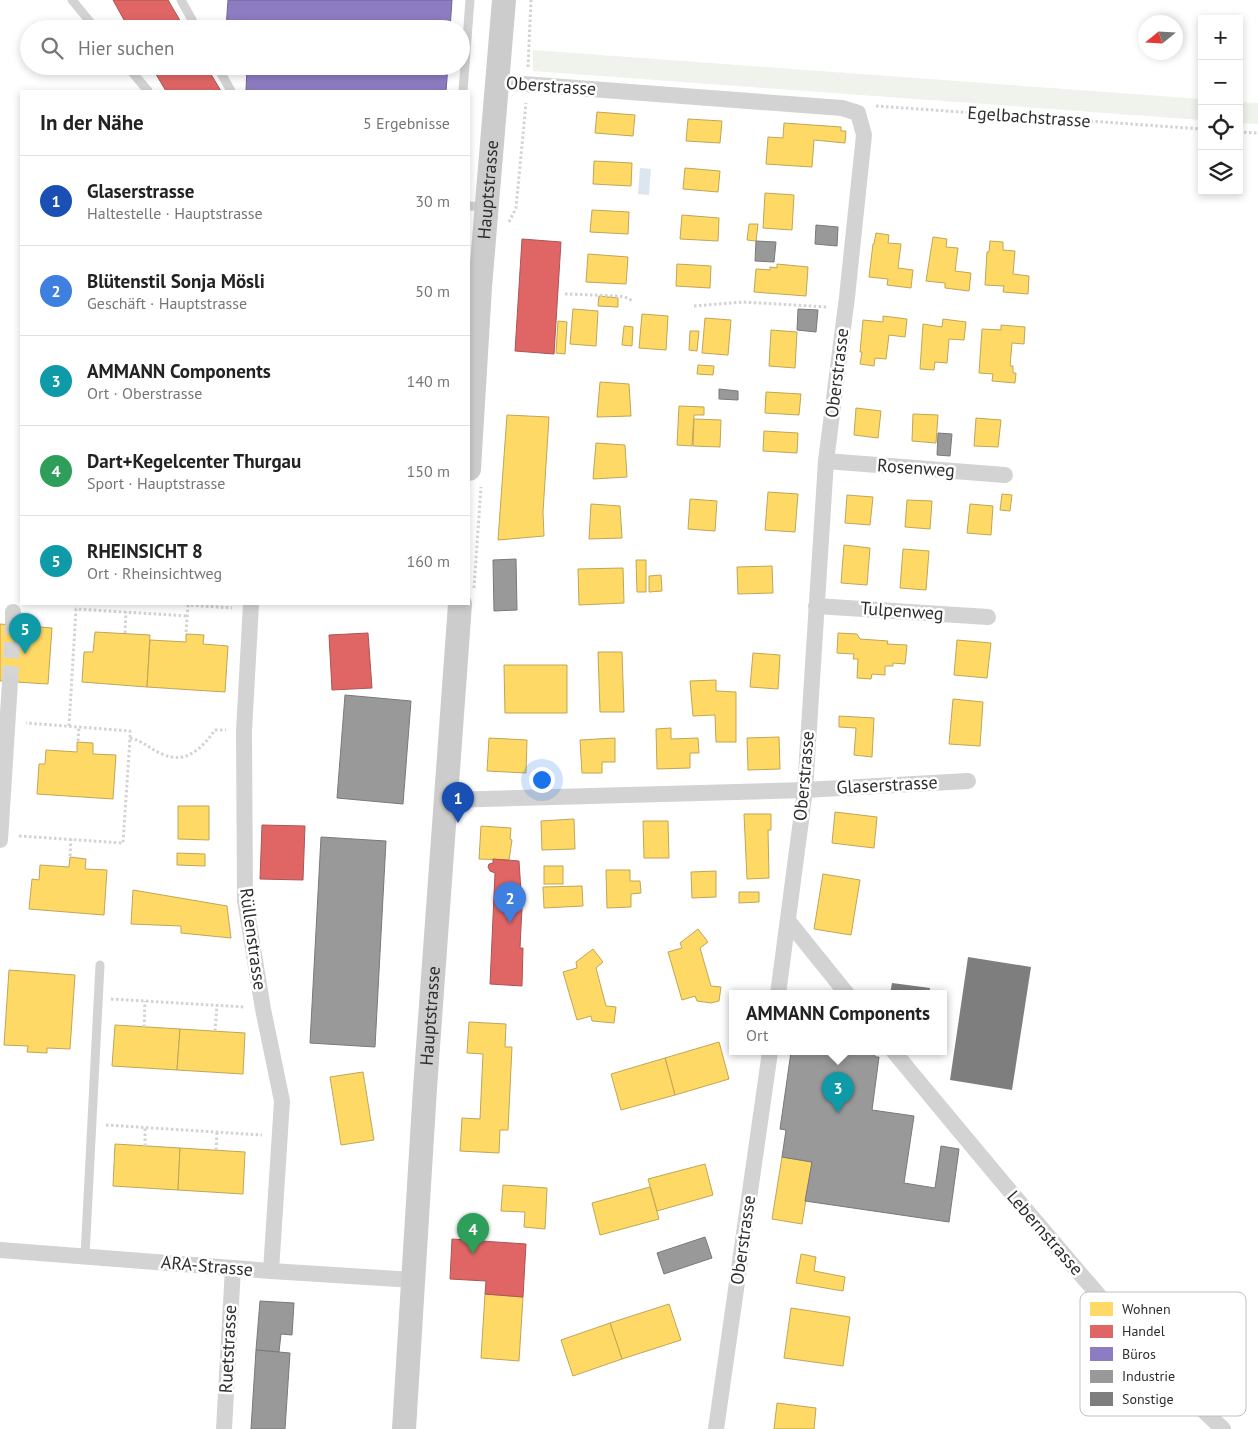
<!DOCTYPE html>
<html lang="de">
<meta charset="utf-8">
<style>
body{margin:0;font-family:"PT Sans",sans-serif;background:#f6f6f6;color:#222}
.controls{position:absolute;right:15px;top:15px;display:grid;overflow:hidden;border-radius:0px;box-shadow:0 2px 8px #0003}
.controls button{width:45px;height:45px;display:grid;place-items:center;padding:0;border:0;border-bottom:1px solid #e0e0e0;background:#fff;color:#222;font:25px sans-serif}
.compass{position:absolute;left:1138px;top:15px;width:45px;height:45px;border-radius:50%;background:#fff;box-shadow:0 2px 8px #0003;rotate:252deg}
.you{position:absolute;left:541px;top:779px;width:18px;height:18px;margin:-12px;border:4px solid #fff;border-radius:50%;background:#1a73e8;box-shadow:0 0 0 8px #1a73e833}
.badge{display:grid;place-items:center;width:32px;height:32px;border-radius:50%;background:#777;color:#fff;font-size:16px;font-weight:700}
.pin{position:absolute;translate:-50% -41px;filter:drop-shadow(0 1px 2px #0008)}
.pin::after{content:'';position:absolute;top:26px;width:18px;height:15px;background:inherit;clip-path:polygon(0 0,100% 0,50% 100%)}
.popup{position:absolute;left:729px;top:990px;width:218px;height:65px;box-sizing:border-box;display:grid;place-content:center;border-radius:0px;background:#fff;filter:drop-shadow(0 1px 4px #0005);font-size:16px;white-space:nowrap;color:#767676}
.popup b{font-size:19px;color:#222}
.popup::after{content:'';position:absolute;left:50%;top:100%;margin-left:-10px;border:10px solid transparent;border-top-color:#fff}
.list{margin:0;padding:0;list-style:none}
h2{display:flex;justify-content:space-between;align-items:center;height:65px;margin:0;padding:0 20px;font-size:21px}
h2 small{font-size:16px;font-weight:400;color:#767676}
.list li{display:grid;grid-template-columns:32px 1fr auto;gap:15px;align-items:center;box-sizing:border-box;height:90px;padding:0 20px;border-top:1px solid #e0e0e0}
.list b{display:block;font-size:19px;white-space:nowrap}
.list p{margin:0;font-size:16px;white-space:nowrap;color:#767676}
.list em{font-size:16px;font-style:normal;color:#767676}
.icon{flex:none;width:28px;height:28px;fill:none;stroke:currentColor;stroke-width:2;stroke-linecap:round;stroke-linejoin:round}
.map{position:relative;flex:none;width:1258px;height:1429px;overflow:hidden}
.search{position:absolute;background:#fff;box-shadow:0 2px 8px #0003;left:20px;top:20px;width:450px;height:55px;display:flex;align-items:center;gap:12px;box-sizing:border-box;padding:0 18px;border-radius:28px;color:#767676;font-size:19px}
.panel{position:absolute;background:#fff;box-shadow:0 2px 8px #0003;left:20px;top:90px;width:450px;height:515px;border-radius:0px}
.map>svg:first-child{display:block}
.green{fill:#f0f3ec}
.water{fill:#dbe6ef}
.homes{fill:#ffd966;stroke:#c0a655}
.shops{fill:#e06666;stroke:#ab5555}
.offices{fill:#8e7cc3;stroke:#716596}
.industry{fill:#999;stroke:#797979}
.building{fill:#7e7e7e}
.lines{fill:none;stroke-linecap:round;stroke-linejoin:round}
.street-tunnel{stroke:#d5d5d5;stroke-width:16;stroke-dasharray:16 8;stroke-linecap:butt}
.path{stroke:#d3d3d3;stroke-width:3;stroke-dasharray:2.5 2.5;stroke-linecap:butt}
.lane{stroke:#d3d3d3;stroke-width:9}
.street{stroke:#d3d3d3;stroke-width:16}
.secondary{stroke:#ccc;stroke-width:24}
.labels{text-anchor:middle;stroke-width:5;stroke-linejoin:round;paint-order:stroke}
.street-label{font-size:18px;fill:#2e2e2e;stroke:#fff}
.key{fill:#fff;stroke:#c0c0c0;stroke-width:1}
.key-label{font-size:14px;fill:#2e2e2e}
</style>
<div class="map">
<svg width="1258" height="1429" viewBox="0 0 1258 1429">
<rect width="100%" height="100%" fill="#fff"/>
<g class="green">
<path d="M533,50L1202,99V120L533,71Z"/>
<path d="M1239,102L1258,103V124L1239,123Z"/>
</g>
<path class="water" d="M640,168L651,169L649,195L638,194Z"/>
<g class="homes">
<path d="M597,112L635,115L633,136L595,133Z"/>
<path d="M688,119L722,121L720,143L686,141Z"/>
<path d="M784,123L841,127V131H846L845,143L814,140L812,167L766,164L768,137L783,138Z"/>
<path d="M594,161L632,163L631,186L593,184Z"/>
<path d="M685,168L720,171L718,192L683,189Z"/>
<path d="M765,193L794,195L792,230L763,228Z"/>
<path d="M592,210L629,212L628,234L590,232Z"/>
<path d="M682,215L719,218L718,241L680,239Z"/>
<path d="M749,224H758L756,241L747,240Z"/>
<path d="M876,233L889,235L888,243L901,244L898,268L913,270L911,288L887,285L888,279L869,277L873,244H874Z"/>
<path d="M933,237L947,239L946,247L958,248L955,271L971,273L969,291L945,288V283L926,281Z"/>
<path d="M990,241L1003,242V250L1015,251L1013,274L1029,276L1028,294L1003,292L1004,286L985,285L987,252H989Z"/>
<path d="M588,254L628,257L626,284L586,282Z"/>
<path d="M677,264L711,266L710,288L676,286Z"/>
<path d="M777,264L808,267L806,296L754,292L756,269L770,270V267L777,268Z"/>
<path d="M599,296L618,298V307L598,306Z"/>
<path d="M573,309L598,311L596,346L570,344Z"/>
<path d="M642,314L668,316L666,350L639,348Z"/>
<path d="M883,316L907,319L905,337L889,335L886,359L875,358L874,366L860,364L862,352H860L863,320L883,322Z"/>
<path d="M705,318L731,320L728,355L702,353Z"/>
<path d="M943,319L966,322L964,340L949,339L947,363L935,362L934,370L920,369L923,324L942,327Z"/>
<path d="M558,321L567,322L565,354L556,353Z"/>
<path d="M1001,325L1025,327L1024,344L1012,343L1010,366H1013V373H1016L1015,383L992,381L993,374L979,373L982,329L1001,330Z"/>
<path d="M624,326L633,327L632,346L622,345Z"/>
<path d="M771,330L797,332L795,368L769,366Z"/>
<path d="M690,331H699L697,351L689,350Z"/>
<path d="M698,365L714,366L713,375L697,374Z"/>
<path d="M600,382L629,384L631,416L597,417Z"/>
<path d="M766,392L801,394L799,415L765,413Z"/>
<path d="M679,406L704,407V415H694L692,446L677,445Z"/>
<path d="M856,408L881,411L878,438L854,435Z"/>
<path d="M913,414L938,415L936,443L912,441Z"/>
<path d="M507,415L549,417L543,512L544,536L498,540Z"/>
<path d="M976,418L1001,420L998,447L974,446Z"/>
<path d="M694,419L721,420L720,447L693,446Z"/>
<path d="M764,431L798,433L797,453L763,451Z"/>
<path d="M596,443L625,445L627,477L593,479Z"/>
<path d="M768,492L798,494L795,532L765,530Z"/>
<path d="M1002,494L1012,495L1010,511L1000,510Z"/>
<path d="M847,495L873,497L870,525L845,523Z"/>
<path d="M690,499L717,501L715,531L688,529Z"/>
<path d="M907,500L932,501L930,529L905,527Z"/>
<path d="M591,504L620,506L622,538L589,539Z"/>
<path d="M970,504L993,506L991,535L967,533Z"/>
<path d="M844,545L870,548L867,585L841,583Z"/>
<path d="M903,549L929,551L926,590L900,588Z"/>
<path d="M636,560H646V592H637Z"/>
<path d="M772,566L773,593L738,594L737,567Z"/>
<path d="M623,568L624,603L579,605L578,569Z"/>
<path d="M661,575L662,591L649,592V576Z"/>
<path d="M0,624L52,628L48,684L0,681Z"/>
<path d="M95,632L150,635L147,687L82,682L84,652H93Z"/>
<path d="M838,633L857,634L860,639L888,641L887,644L907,645L905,664L893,663V666H885V675L872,674L871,679L857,678L858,659H853L854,654L837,653Z"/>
<path d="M186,634L204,635L203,644L228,646L225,692L147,687L150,640L186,642Z"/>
<path d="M957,640L991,643L987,678L954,675Z"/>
<path d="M598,652H622L624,712H600Z"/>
<path d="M753,653L780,655L778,689L750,687Z"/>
<path d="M504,665H567V713H505Z"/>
<path d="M716,680V691L736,692V742H716L715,715L693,716L690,681Z"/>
<path d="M953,699L983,702L980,746L949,744Z"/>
<path d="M839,716L874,718L872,757L854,755L856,728L839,727Z"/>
<path d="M671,728V739L698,738L699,753H690V768L657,769L656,729Z"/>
<path d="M779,737L780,769L748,770L747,738Z"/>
<path d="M489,738L527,740L526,773L487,771Z"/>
<path d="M615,738V762H602V773H582L580,740Z"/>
<path d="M77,742L93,743V754L116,755L113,799L37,794L39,764H45L46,750L77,752Z"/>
<path d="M178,806H209V840L178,839Z"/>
<path d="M835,812L877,817L874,848L832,843Z"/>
<path d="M744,814H771V830H768L769,878L747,879Z"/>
<path d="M574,819L575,849L542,850L541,821Z"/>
<path d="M643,821H668L669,858H644Z"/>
<path d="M481,826L511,828L510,839L512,840L509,860L479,859Z"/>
<path d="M177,853L205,854V866L177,865Z"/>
<path d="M70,857L86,859L85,869L107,870L104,915L29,909L32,879L39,880L40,865L69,867Z"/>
<rect x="544" y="866" width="19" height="18"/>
<path d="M606,870H630V881H640L641,893L631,894V907L607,908Z"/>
<path d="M716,871V897L692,898L691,872Z"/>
<path d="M823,874L860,880L851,935L814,929Z"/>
<path d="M582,886L583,906L544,908L543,887Z"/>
<path d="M133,890L227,906L231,938L181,933V926L131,924Z"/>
<path d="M739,892H759V902L739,903Z"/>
<path d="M698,929L708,942L700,948L711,986L721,987L719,1001L711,1003L697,1001L695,996L682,1000L668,952L682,948L680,943Z"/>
<path d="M593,949L603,962L596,968L606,1006L616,1007L614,1023L592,1021L591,1016L577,1020L563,972L577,968L576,962Z"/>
<path d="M9,970L75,975L70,1049L47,1048V1053L27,1052L28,1046L4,1045Z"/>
<path d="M469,1022L506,1024L505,1047H512L508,1130H500L499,1153L460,1151L462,1118L480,1119L483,1054L467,1053Z"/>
<path d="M115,1025L180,1029L177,1070L112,1066Z"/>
<path d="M180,1029L245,1033L243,1074L177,1070Z"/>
<path d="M719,1042L729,1079L675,1095L665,1058Z"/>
<path d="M665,1058L675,1095L621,1110L611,1074Z"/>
<path d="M363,1072L374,1140L341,1145L330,1077Z"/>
<path d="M115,1144L180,1148L178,1190L113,1186Z"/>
<path d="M180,1148L245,1152L243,1194L178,1190Z"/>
<path d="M782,1157L812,1162L802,1224L772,1219Z"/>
<path d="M705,1164L713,1195L657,1211L648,1179Z"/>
<path d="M503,1185L547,1188L545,1229L524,1227L525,1212L501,1211Z"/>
<path d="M650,1187L659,1219L600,1235L592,1203Z"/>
<path d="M801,1254L816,1257L814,1271L845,1277L843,1291L796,1283Z"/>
<path d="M485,1294L523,1297L519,1361L481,1358Z"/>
<path d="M669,1304L681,1340L622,1359L610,1323Z"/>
<path d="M791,1308L850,1317L843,1366L784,1358Z"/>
<path d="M610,1323L622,1359L573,1376L561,1340Z"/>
<path d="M777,1403L816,1408L814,1429H774Z"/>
</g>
<g class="shops">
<path d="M113,0H168L185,29H129Z"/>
<path d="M151,66H206L221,91H166Z"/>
<path d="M522,239L561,242L554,354L515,351Z"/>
<path d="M368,633L372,688L332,690L329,635Z"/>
<path d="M262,825L305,826L303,880L260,879Z"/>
<path d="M493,859L519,861L522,907L520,948H523L522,986L490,984L495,873L490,871L488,867L489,864L493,863Z"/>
<path d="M452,1239L526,1244L523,1297L485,1294L486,1281L450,1279Z"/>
</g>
<g class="offices">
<path d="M228,0H452L450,29H226Z"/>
<path d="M247,66H448L446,91H246Z"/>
</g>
<g class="industry">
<path d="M816,225L838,227L837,246L815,244Z"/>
<path d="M756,241L776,242L774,262L755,261Z"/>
<path d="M798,309L818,310L816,332L797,330Z"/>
<path d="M719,389L738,391V400L719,399Z"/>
<path d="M938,433L952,434L950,456L937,455Z"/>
<path d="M516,559L517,610L494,611L493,560Z"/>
<path d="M345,695L411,701L403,804L337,798Z"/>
<path d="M321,837L386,841L375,1047L310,1043Z"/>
<path d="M791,1052H872L876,1057H879L872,1110L914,1116L904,1183L935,1188L941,1146L959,1149L949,1222L805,1201L812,1162L782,1157L786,1130L780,1129Z"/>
<path d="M705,1237L712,1258L664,1274L657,1253Z"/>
<path d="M260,1301L294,1303L292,1335L281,1334L279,1352L256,1350Z"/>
<path d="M256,1350L290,1353L285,1429H251Z"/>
</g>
<g class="building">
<path d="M968,957L1031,967L1012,1090L950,1080Z"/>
<path d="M892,983L930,988L929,994H890Z"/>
</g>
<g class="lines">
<path class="street-tunnel" d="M10,682L13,625"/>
<g class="path">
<path d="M528,67L531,0"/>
<path d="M876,106L1202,129"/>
<path d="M1239,132L1258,133"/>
<path d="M509,222L516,208L526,103"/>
<path d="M565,294L619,296L625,297L633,301"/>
<path d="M694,306L743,302L828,307"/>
<path d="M474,588L481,487"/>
<path d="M186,632L188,605L232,608"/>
<path d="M125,633L126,612"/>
<path d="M69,726L76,609L188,616"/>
<path d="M130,738C143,741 150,749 162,754C186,765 202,748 215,730H226"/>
<path d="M78,741L79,727"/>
<path d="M19,836L123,843L130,738V731L26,723"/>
<path d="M70,856L71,839"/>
<path d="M111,999L245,1007"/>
<path d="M144,1027L145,1001"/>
<path d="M215,1031L217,1005"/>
<path d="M106,1125L262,1135"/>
<path d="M145,1146V1127"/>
<path d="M216,1150L217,1132"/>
</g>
<g class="lane">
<path d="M72,0L96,29"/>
<path d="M181,0L197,29"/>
<path d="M127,66L148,91"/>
<path d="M217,66L231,91"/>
<path d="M463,91L470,0"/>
<path d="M469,206L487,207"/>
<path d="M85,1256L100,965"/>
</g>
<g class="street">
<path d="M497,82L842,108L858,113L864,135L847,297L826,461L805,790L778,994"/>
<path d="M826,461L1005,475"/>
<path d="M251,604L244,731L245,900L263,1009L282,1101L271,1271"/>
<path d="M816,606L988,617"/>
<path d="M13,625V612"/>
<path d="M447,800L805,790L968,781"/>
<path d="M0,840L10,682"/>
<path d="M789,922L847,994"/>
<path d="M894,1052C959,1130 1023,1208 1089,1284C1132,1334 1174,1384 1223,1429"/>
<path d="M0,1250L271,1271L414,1280"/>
<path d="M224,1429L233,1268"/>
<path d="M716,1429L770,1052"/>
</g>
<g class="secondary">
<path id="s1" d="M469,469L480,287L504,0"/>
<path id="s2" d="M404,1429L425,1088L460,604"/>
</g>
</g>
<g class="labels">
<g class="street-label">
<text transform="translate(551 86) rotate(4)" y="6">Oberstrasse</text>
<text transform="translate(1029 117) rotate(4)" y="6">Egelbachstrasse</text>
<text dy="6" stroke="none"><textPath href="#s1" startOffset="280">Hauptstrasse</textPath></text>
<text transform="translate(837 373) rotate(-83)" y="6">Oberstrasse</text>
<text transform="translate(916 468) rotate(4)" y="6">Rosenweg</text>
<text transform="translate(902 611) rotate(4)" y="6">Tulpenweg</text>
<text transform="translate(804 776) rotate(-85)" y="6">Oberstrasse</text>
<text transform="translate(887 785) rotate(-3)" y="6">Glaserstrasse</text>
<text transform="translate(253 939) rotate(82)" y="6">Rüllenstrasse</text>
<text dy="6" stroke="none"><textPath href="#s2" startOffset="414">Hauptstrasse</textPath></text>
<text transform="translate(1045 1233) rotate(49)" y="6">Lebernstrasse</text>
<text transform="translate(743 1240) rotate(-82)" y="6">Oberstrasse</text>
<text transform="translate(207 1266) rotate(5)" y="6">ARA-Strasse</text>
<text transform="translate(228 1349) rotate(-87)" y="6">Ruetstrasse</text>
</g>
</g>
<rect x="1080" y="1292" width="166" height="124" rx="8" class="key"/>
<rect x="1090" y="1302" width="23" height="14" fill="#ffd966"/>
<rect x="1090" y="1325" width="23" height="13" fill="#e06666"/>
<rect x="1090" y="1347" width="23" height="14" fill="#8e7cc3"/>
<rect x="1090" y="1370" width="23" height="13" fill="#999"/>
<rect x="1090" y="1392" width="23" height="14" fill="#7e7e7e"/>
<g class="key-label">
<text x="1122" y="1314">Wohnen</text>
<text x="1122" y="1336">Handel</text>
<text x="1122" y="1359">Büros</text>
<text x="1122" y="1381">Industrie</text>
<text x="1122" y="1404">Sonstige</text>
</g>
</svg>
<div class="controls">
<button>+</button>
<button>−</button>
<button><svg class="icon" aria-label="locate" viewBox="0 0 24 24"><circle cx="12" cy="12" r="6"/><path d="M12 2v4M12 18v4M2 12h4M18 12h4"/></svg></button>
<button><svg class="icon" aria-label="layers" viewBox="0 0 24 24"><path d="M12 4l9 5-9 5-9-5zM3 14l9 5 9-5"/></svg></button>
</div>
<svg class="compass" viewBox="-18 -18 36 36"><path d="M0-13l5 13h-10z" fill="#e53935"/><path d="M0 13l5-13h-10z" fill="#767676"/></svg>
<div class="you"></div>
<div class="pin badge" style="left:458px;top:823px;background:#1a4fb4">1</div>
<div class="pin badge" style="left:510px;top:923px;background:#3f7fe0">2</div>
<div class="pin badge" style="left:838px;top:1113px;background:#0f9aa8">3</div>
<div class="popup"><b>AMMANN Components</b>Ort</div>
<div class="pin badge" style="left:473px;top:1254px;background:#2e9e5b">4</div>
<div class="pin badge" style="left:25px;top:654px;background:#0f9aa8">5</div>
<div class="search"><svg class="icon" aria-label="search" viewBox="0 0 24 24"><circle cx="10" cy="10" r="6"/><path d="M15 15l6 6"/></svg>Hier suchen</div>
<section class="panel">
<h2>In der Nähe<small>5 Ergebnisse</small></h2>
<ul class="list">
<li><span class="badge" style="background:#1a4fb4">1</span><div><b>Glaserstrasse</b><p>Haltestelle · Hauptstrasse</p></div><em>30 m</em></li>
<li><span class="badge" style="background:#3f7fe0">2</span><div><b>Blütenstil Sonja Mösli</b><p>Geschäft · Hauptstrasse</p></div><em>50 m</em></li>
<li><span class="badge" style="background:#0f9aa8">3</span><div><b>AMMANN Components</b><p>Ort · Oberstrasse</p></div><em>140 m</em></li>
<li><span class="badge" style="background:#2e9e5b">4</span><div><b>Dart+Kegelcenter Thurgau</b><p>Sport · Hauptstrasse</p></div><em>150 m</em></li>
<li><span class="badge" style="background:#0f9aa8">5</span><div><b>RHEINSICHT 8</b><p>Ort · Rheinsichtweg</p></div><em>160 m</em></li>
</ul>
</section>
</div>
